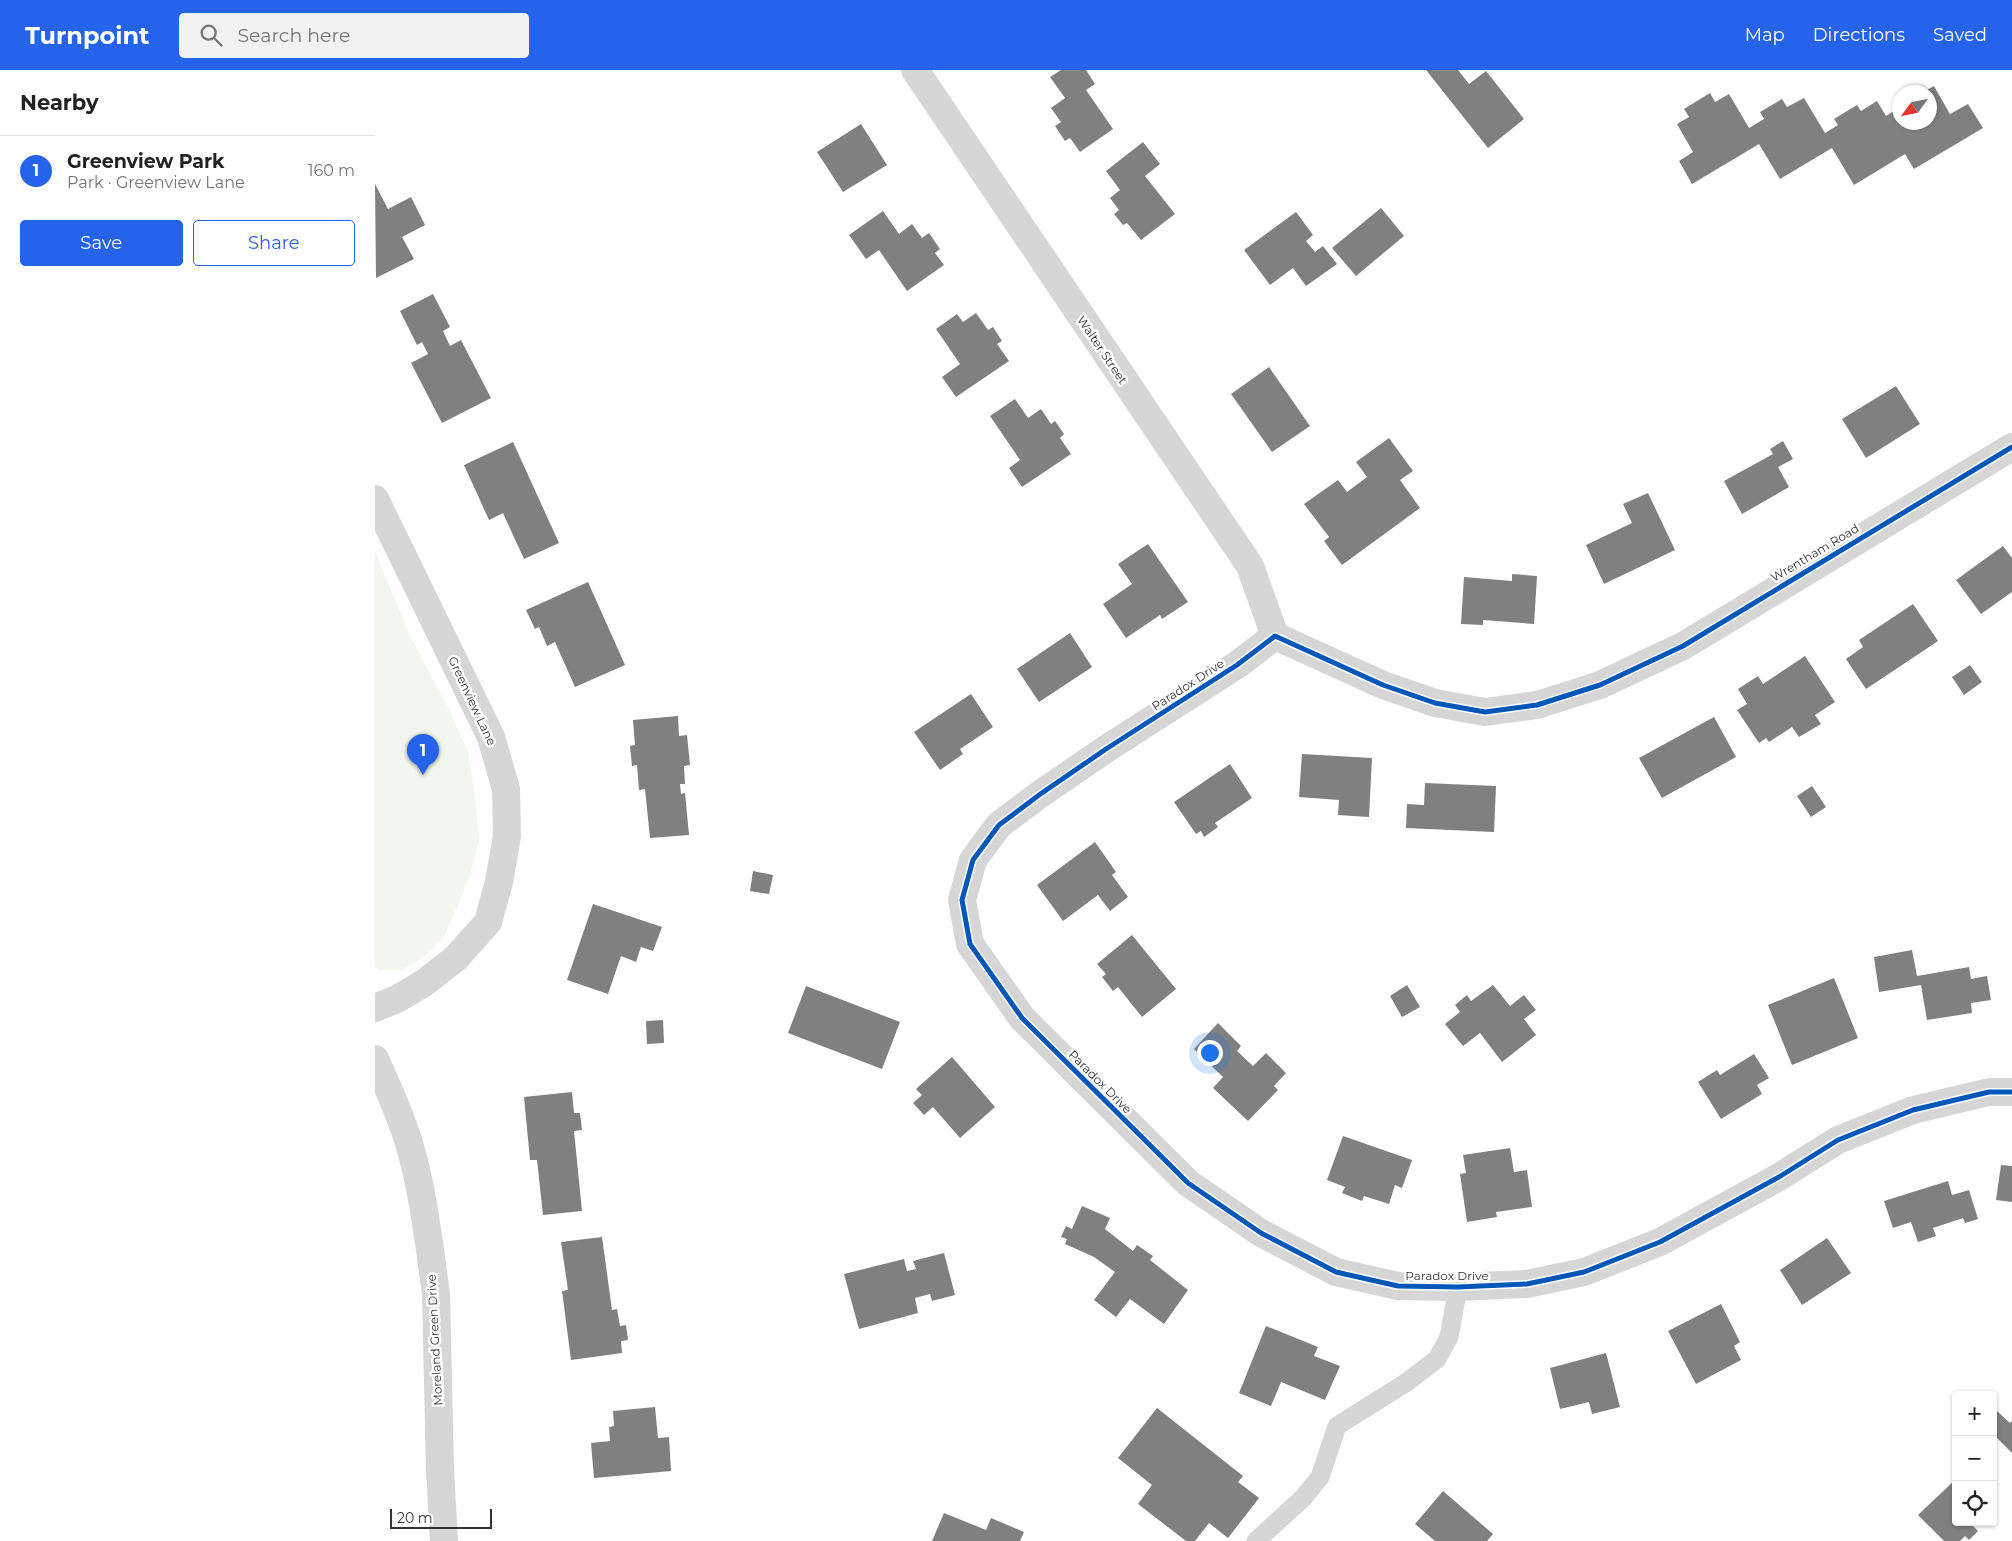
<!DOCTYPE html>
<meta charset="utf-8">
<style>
body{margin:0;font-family:Montserrat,sans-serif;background:#f2f2f2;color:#222}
.controls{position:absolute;right:15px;bottom:15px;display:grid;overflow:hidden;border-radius:5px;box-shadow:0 1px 4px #0004}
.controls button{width:45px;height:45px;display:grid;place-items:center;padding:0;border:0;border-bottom:1px solid #e0e0e0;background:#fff;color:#222;font:25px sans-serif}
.compass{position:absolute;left:1517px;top:15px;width:45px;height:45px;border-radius:50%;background:#fff;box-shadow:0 1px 4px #0004;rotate:237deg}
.scale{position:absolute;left:15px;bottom:12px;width:102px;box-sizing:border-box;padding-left:5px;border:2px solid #323232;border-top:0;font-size:14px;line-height:18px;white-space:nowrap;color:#323232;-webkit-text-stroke:4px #fff;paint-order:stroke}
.you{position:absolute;left:834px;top:982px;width:18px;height:18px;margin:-12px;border:4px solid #fff;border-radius:50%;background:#1a73e8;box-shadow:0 0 0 8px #1a73e833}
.badge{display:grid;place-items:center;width:32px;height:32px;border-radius:50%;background:#2563eb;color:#fff;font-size:16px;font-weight:700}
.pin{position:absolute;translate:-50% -41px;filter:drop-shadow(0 1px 2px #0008)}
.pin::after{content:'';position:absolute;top:26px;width:18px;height:15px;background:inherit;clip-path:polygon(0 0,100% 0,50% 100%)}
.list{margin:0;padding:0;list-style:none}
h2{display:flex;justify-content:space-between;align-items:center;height:65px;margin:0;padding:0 20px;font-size:21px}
h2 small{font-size:16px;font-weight:400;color:#767676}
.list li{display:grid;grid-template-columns:32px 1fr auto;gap:15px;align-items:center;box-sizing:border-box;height:70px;padding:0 20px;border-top:1px solid #e0e0e0}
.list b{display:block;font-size:19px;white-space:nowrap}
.list p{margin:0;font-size:16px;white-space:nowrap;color:#767676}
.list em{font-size:16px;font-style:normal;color:#767676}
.actions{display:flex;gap:10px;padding:15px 20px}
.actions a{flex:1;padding:11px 0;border:1px solid #2563eb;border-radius:5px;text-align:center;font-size:18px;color:#2563eb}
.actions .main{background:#2563eb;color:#fff}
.icon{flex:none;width:28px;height:28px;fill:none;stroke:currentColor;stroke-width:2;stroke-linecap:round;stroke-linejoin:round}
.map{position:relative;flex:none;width:1637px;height:1471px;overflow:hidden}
header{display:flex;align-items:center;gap:30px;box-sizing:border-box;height:70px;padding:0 25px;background:#2563eb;color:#fff}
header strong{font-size:24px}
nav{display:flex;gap:28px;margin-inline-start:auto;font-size:18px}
.search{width:350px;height:45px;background:#f2f2f2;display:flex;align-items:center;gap:12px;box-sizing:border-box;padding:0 18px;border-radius:5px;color:#767676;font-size:19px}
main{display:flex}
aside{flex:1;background:#fff}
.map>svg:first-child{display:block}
.green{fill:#f1f6ee}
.building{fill:#808080}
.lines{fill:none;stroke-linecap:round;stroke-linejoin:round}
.service{stroke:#d6d6d6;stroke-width:19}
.minor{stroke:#d6d6d6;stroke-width:28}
.cycleway-casing{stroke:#fff;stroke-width:8}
.cycleway{stroke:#0057b8;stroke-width:5}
.labels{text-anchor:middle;stroke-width:5;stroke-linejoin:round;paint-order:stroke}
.street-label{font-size:12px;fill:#323232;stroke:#fff}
</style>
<header>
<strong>Turnpoint</strong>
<div class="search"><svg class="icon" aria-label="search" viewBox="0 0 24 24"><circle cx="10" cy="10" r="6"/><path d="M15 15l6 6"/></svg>Search here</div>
<nav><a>Map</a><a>Directions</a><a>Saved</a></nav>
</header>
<main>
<aside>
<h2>Nearby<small></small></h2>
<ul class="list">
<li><span class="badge">1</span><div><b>Greenview Park</b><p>Park · Greenview Lane</p></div><em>160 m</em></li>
</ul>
<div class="actions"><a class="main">Save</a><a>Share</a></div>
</aside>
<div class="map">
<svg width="1637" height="1471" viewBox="0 0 1637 1471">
<rect width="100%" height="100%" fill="#fff"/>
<path class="green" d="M0,482L35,565L75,642L93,682L100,727L104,771L94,809L69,867L48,888L25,900H4L0,896Z"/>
<g class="building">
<path d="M686,0H711L720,14L711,20L738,59L705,82L695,68L690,71L680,56L686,52L676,38L690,28L675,7Z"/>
<path d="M1051,0H1083L1094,14L1111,1L1149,49L1113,78Z"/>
<path d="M1542,16L1546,22H1532Z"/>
<path d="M1559,16L1575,44L1593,34L1608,58L1539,99L1530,84L1479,115L1457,78L1405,109L1384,74L1317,114L1304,91L1318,82L1302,54L1314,47L1309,39L1335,23L1340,32L1354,24L1374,58L1389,49L1385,42L1407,29L1412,37L1429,28L1450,63L1463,55L1459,49L1482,35L1486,41L1502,31L1511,46L1524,38V52H1554V22H1548Z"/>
<path d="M486,54L512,95L468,122L442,82Z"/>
<path d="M768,72L785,94L770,106L800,144L766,170L752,153L748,155L739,144L744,140L735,128L745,120L731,101Z"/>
<path d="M0,114L13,139L36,127L50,155L27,167L39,189L1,208Z"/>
<path d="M1006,138L1029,166L981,206L957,178Z"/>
<path d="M508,141L524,164L537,154L547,168L554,163L565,179L560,183L569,195L532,221L504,180L491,189L474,165Z"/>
<path d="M921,142L938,165L931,171L940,182L948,176L962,194L931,216L918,198L895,215L869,180Z"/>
<path d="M58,224L75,257L68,261L75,276L86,270L116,328L67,353L36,293L53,284L47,272L42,275L25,241Z"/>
<path d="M601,243L613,260L618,257L627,271L622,274L634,291L581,327L567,307L585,294L561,259L582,244L588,252Z"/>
<path d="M894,297L935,356L897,382L856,324Z"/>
<path d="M1521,316L1545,354L1491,388L1467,349Z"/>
<path d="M640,329L653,348L666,339L676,354L680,351L689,364L685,368L696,384L647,417L634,398L645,390L615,346Z"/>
<path d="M1014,368L1038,401L1025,410L1045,438L967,495L949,471L954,467L929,434L963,410L972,422L992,407L981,392Z"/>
<path d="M1408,371L1418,389L1403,397L1414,417L1367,444L1349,411L1398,384L1395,379Z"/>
<path d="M138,372L184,473L149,489L128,443L114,450L89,395Z"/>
<path d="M1273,423L1300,480L1229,514L1211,475L1257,453L1248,434Z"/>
<path d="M773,474L813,532L787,549L785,545L751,568L728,534L757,514L743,494Z"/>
<path d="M1628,476L1637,488V522L1606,544L1581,510Z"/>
<path d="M1137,504L1162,506L1159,554L1108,550V555L1086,554L1089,507L1137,511Z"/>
<path d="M213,512L250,595L200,617L180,572L172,576L164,557L160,559L151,540Z"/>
<path d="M1538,534L1563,571L1491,619L1471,589L1488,577L1484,570Z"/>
<path d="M695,563L717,597L664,632L642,599Z"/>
<path d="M1430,586L1460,632L1440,645L1446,654L1424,667L1417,657L1394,672L1391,668L1384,673L1362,640L1372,634L1363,619L1383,606L1388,614Z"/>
<path d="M1595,595L1607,612L1589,625L1577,607Z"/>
<path d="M596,624L618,657L585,679L588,684L565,700L539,662Z"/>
<path d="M303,646L304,666L312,665L315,695L309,696L310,714H305L306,724L310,723L314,765L275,768L270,719L264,720L262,695L257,696L255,676L260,675L258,650Z"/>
<path d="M1339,647L1361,687L1287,728L1264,688Z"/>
<path d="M927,684L997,688L994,747L963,745L964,730L924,727Z"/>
<path d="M855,694L877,728L840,753L843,757L829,767L826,761L821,764L799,732Z"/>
<path d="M1050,713L1121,716L1119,762L1031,758L1032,734L1049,735Z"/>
<path d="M1437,716L1451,737L1436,747L1422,726Z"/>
<path d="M720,772L741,802L737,805L753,827L735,841L723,825L688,851L662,815Z"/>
<path d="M378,801L398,805L394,824L375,821Z"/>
<path d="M218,834L287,857L278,881L266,877L261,892L246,886L233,924L192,910Z"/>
<path d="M757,865L801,919L767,947L743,917L738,921L727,907L731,904L722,894Z"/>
<path d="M1537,880L1542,906L1594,897L1596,909L1612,906L1616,930L1596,933L1597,943L1552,950L1546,915L1504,922L1499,887Z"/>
<path d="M1459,908L1483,968L1417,995L1393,935Z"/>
<path d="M1032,915L1045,937L1027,947L1015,926Z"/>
<path d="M1118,915L1135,936L1149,925L1161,940L1149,949L1161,965L1127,992L1105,963L1088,976L1070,954L1085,942L1080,935L1092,925L1096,931Z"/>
<path d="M431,916L525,952L507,999L413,963Z"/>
<path d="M288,950L289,973L272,974L271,951Z"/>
<path d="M843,953L866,976L862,981L878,996L891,983L911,1003L899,1016L903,1020L873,1051L838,1018L848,1007L819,979Z"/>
<path d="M1379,984L1394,1008L1382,1015L1387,1024L1346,1049L1323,1012L1342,1000L1345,1005Z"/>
<path d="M577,987L620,1037L585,1068L558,1037L549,1045L538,1033L547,1025L541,1019Z"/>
<path d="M197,1022L199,1043H205L207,1060L199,1061L207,1141L168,1145L162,1090H155L149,1027Z"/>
<path d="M968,1066L1037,1090L1027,1118L1020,1115L1014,1134L989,1126L987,1131L967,1123L970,1117L952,1110Z"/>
<path d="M1135,1078L1139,1102L1152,1100L1157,1137L1121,1142L1122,1147L1092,1152L1085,1104L1091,1103L1088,1085Z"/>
<path d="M1626,1095L1637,1096V1132L1621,1130Z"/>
<path d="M1573,1111L1577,1125L1594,1120L1603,1149L1590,1153L1588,1148L1558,1158L1561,1166L1543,1172L1536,1152L1518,1158L1509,1131Z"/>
<path d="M707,1136L735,1148L730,1159L758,1181L762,1175L778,1186L775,1190L813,1220L789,1254L755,1229L741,1247L719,1230L740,1202L719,1187L690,1174L692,1169L686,1167L691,1156L697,1159Z"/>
<path d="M227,1167L237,1240L242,1239L245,1256L251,1255L253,1270L246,1271L247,1283L196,1290L187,1221L193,1220L186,1172Z"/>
<path d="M1452,1168L1476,1203L1427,1235L1405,1200Z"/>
<path d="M569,1183L580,1225L557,1231L555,1224L540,1228L543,1243L484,1259L469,1204L529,1189L532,1201L541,1199L538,1191Z"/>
<path d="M1346,1234L1365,1272L1359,1276L1366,1290L1321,1314L1293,1261Z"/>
<path d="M891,1256L943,1277L939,1286L965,1296L950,1330L906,1312L896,1336L864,1323Z"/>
<path d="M1231,1283L1245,1337L1217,1344L1214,1332L1185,1339L1175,1298Z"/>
<path d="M280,1337L283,1368L294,1367L296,1401L219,1408L216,1373L235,1371L234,1357L239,1356L238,1341Z"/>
<path d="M782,1338L868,1406L863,1412L884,1428L853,1468L834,1453L820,1471H811L763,1434L777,1415L743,1388Z"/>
<path d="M1622,1341L1635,1353L1637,1351V1383L1618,1364V1345Z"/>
<path d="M1581,1409V1452H1602L1598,1456L1603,1461L1594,1470L1590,1466L1585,1471H1569L1543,1445Z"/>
<path d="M1068,1421L1118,1464L1112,1471H1060L1040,1454Z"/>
<path d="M569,1443L611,1460L616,1448L649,1462L645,1471H557Z"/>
</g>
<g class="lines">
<path class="service" d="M881,1471L928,1428L945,1407L962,1356L1032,1312L1062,1289L1074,1267L1083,1217"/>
<g class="minor">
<path d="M540,0L875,496L900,566"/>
<path d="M1637,377L1308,576L1225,615L1162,635L1110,642L1060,633L1008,615L900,566L862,595L731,679L664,725L624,755L598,790L587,830L595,874L647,948L813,1113L886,1163L961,1202L1023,1216L1083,1217L1152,1214L1209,1202L1285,1172L1404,1107L1463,1070L1538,1040L1614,1022H1637"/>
<path d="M0,429L116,667L131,719L132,766L124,812L113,852L81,888L49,913L22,929L0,938"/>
<path d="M0,989C12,1015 24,1042 33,1070C48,1118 54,1174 61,1224L65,1401L69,1471"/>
</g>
<defs>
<path id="cycleway" d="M1637,377L1308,576L1225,615L1162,635L1110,642L1060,633L1008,615L900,566L862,595L731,679L664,725L624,755L598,790L587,830L595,874L647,948L813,1113L886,1163L961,1202L1023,1216L1083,1217L1152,1214L1209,1202L1285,1172L1404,1107L1463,1070L1538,1040L1614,1022H1637"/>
</defs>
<use href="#cycleway" class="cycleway-casing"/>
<use href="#cycleway" class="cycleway"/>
</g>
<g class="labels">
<g class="street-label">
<text transform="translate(727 280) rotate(56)" y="4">Walter Street</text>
<text transform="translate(1440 483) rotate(-31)" y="4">Wrentham Road</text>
<text transform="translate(813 615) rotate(-33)" y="4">Paradox Drive</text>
<text transform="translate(97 631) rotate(65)" y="4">Greenview Lane</text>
<text transform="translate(725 1012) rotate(45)" y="4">Paradox Drive</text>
<text x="1072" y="1210">Paradox Drive</text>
<text transform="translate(60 1270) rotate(-93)" y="4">Moreland Green Drive</text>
</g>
</g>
</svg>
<div class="controls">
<button>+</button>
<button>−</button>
<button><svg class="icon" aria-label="locate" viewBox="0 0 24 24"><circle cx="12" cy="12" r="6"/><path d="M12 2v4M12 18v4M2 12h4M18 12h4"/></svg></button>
</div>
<svg class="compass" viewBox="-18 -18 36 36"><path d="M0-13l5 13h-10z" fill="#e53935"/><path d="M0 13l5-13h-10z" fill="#767676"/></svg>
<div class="scale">20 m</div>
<div class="you"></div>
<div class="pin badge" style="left:48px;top:705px">1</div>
</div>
</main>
